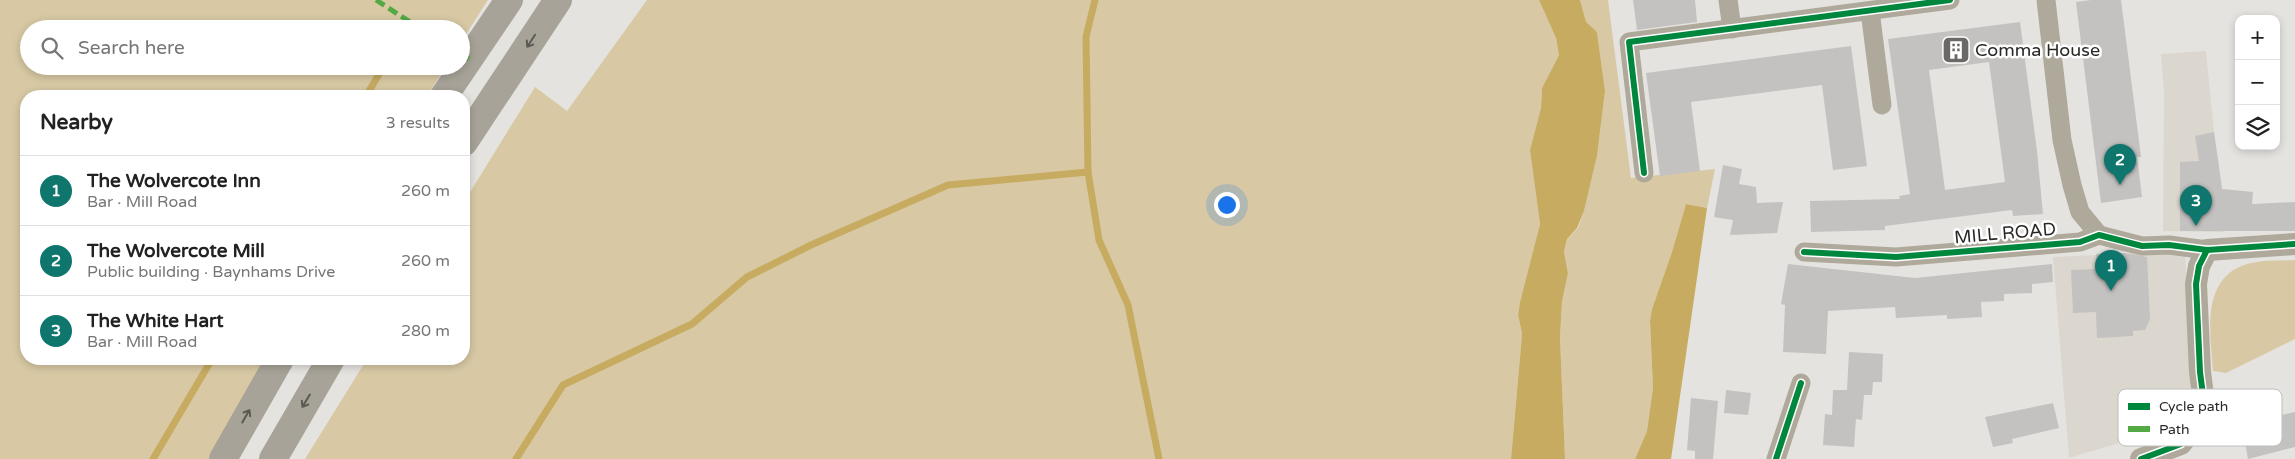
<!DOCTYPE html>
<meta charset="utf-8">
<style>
body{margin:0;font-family:"Varela Round",sans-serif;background:#f6f6f6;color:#222}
.controls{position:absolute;right:15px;top:15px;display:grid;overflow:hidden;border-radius:10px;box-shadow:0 2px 8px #0003}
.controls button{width:45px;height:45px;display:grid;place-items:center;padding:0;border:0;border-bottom:1px solid #e0e0e0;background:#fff;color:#222;font:25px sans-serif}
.you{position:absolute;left:1226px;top:204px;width:18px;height:18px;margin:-12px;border:4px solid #fff;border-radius:50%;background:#1a73e8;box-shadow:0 0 0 8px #1a73e833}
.badge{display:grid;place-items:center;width:32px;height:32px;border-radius:50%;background:#0f766e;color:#fff;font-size:16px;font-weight:700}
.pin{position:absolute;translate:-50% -41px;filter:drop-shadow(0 1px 2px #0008)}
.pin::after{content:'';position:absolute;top:26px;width:18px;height:15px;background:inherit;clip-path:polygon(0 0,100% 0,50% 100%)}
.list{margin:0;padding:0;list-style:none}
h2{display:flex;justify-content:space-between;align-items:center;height:65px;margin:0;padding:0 20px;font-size:21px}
h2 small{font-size:16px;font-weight:400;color:#767676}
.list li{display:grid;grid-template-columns:32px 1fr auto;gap:15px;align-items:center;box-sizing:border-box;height:70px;padding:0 20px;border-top:1px solid #e0e0e0}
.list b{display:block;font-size:19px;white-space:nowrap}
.list p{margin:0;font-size:16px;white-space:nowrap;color:#767676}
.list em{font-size:16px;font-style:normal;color:#767676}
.icon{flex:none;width:28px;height:28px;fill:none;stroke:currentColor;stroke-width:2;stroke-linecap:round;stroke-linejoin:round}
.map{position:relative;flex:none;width:2295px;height:459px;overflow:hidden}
.search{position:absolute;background:#fff;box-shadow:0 2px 8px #0003;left:20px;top:20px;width:450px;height:55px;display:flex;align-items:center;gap:12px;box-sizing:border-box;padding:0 18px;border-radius:28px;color:#767676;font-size:19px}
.panel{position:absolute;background:#fff;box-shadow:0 2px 8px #0003;left:20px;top:90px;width:450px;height:275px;border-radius:20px}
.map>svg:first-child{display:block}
.built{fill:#dbd7ce}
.green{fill:#d8c9a4}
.water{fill:#c6ab61}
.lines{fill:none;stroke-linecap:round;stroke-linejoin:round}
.stream{stroke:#c6ab61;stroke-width:7}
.building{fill:#c3c2c0;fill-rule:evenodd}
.minor{stroke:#afa99b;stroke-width:19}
.tertiary{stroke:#afa99b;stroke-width:22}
.trunk{stroke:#a7a398;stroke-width:28}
.quiet{stroke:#53aa44;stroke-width:5;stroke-dasharray:10 5;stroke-linecap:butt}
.cycleway-casing{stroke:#fff;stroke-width:9}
.cycleway{stroke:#00873e;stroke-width:6}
.oneway{stroke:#5b5954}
.labels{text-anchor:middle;stroke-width:5;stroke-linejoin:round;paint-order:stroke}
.poi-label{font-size:18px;fill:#292826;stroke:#fff;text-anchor:start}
.street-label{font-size:18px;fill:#292826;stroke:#fff}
.key{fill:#fff;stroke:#bfbebe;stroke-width:1}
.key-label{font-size:14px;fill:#292826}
</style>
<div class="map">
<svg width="2295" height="459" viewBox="0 0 2295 459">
<rect width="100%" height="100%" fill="#e5e3e0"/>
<g class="built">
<path d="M2206,51L2214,132L2224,201V232L2163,231L2164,93L2161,54Z"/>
<path d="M2185,251L2191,383L2188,406L2179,417L2156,432L2069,458L2053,257Z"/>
</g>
<g class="green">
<path d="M0,0H488L461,42V29H29V66H446L427,96H26V359H267L211,459H0Z"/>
<path d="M647,0H1539L1556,38L1559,55L1542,88L1541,108L1530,150L1540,224L1520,302L1518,315L1522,333L1521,346L1511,459H305L367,359H464V202L535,87L567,111Z"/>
<path d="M1580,0H1608L1631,178L1715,169L1707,208L1686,204L1672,252L1652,309L1650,321L1653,388L1647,431L1635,459H1565L1560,338L1562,300L1568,273L1564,252L1567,239L1578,228L1584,211L1597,156L1605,91L1597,32L1586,23Z"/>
<path d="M2295,260V339L2226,373L2213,371C2211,338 2201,287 2237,268C2254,259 2277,261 2295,260Z"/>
</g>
<g class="water">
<path d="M1539,0H1580L1586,22L1597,32L1605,91L1597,156L1584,211L1577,228L1567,239L1564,252L1568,273L1562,301L1560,338L1565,459H1511L1521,346L1522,333L1518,315L1520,302L1540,224L1530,150L1541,108L1542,88L1559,55L1556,38Z"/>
<path d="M1686,204L1707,208L1671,459H1635L1647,431L1653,388L1650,321L1652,309L1672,252Z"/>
</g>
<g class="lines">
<g class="stream">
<path d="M366,96L384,66"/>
<path d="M1088,172L1086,37L1095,0"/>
<path d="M153,459L212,359"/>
<path d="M516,459L563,385L692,324L747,277L811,245L948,185L1088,172L1099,240L1128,305L1159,459"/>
</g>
</g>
<g class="building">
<path d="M1633,0H1695L1697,22L1637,30Z"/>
<path d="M2091,0H2121L2141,157H2137L2142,197L2101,203L2076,2Z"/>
<path d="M2020,22L2037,151L2043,214L2013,216L2012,210L1885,226V230L1811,232L1810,201L1900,199L1899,196L1910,194L1888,39ZM1989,62L2005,182L1945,190L1929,70Z"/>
<path d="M1851,46L1867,166L1833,170L1822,85L1691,102L1700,171L1660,176L1646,73Z"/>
<path d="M2214,132L2222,189L2253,192L2252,204L2295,202V231H2180V162L2199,161L2195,136Z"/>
<path d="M1723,165L1742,169L1739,184L1756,187L1757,203L1783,202L1777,233L1730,235L1733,220L1714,217Z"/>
<path d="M2125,253L2147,257L2150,319L2145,330L2133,331V336L2097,338L2096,312L2073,313L2071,270L2097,269L2096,254Z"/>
<path d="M1788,264L1915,278L2052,264L2053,282L2032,284V293L2004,294V301L1981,302L1982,317L1947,319V315L1896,318L1895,307L1828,311L1826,354L1783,352L1785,305L1781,304Z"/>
<path d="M1849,352L1883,354L1882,382H1873L1872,395H1864L1862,420L1856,419L1854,447L1823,445L1825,414L1832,415L1833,390H1847Z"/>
<path d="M1726,390L1751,393L1748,415L1724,413Z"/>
<path d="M1691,398L1718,401L1713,459H1695V451L1687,450Z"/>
<path d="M2053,403L2059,428L2012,439L2013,443L1993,447L1985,417Z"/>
<path d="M2295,412V447L2248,459L2245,442L2260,439L2256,421Z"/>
</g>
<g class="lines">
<g class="minor">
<path d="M1728,0L1732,29"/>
<path d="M2046,0L2062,140L2072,185L2080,212L2099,235"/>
<path d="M1870,11L1882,105"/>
<path d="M1644,173L1629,42L1950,0"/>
<path d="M1804,252L1896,257L2080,242L2099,235L2142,246L2169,245L2207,250"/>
<path d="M1776,459L1801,383"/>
</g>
<path class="tertiary" d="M2141,459L2181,444L2199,420L2203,395L2200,372L2196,284L2199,266L2207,250L2295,244"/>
<g class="trunk">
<path d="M444,96L509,0"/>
<path d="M464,142L558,0"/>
<path d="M223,459L280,359"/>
<path d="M273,459L331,359"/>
</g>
<g class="quiet">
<path d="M376,0L421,29"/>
<path d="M461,54L469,59"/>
</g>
<defs>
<g id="cycleway">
<path d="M1644,173L1629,42L1950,0"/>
<path d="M1804,252L1896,257L2080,242L2099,235L2142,246L2169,245L2207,250L2295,244"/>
<path d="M1776,459L1801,383"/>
<path d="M2141,459L2181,444L2199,420L2203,395L2200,372L2196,284L2199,266L2207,250"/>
</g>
</defs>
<use href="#cycleway" class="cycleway-casing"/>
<use href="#cycleway" class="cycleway"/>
</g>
<defs><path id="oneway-shaft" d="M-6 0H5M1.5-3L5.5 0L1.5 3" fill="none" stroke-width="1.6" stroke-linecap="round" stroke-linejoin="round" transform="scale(1.25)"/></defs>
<g class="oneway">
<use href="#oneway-shaft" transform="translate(531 41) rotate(123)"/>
<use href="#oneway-shaft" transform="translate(306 401) rotate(121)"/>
<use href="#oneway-shaft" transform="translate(246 416) rotate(-60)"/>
</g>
<defs>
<symbol id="building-square" viewBox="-11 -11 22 22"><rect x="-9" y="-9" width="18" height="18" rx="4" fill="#6b6967" stroke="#fff"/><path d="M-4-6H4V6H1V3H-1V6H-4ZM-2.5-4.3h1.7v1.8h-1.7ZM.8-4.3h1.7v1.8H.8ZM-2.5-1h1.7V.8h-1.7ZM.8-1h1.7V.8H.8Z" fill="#fff"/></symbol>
</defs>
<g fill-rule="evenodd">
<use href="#building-square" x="1940" y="34" width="32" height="32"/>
</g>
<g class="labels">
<g class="poi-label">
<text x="1975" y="56">Comma House</text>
</g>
<g class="street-label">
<text transform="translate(2005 233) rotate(-5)" y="6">MILL ROAD</text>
</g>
</g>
<rect x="2118" y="389" width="164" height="57" rx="8" class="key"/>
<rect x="2128" y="403" width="22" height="7" fill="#00873e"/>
<rect x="2128" y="426" width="22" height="6" fill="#53aa44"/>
<g class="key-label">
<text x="2159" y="411">Cycle path</text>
<text x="2159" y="434">Path</text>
</g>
</svg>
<div class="controls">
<button>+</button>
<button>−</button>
<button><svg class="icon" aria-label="layers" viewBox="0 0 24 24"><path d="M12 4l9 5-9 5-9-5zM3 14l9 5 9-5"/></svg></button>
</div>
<div class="you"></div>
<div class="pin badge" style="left:2111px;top:291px">1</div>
<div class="pin badge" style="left:2120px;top:185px">2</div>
<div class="pin badge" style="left:2196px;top:226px">3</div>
<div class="search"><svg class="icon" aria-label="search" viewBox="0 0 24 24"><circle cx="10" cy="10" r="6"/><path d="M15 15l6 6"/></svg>Search here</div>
<section class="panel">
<h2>Nearby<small>3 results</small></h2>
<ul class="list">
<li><span class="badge">1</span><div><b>The Wolvercote Inn</b><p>Bar · Mill Road</p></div><em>260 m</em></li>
<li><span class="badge">2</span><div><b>The Wolvercote Mill</b><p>Public building · Baynhams Drive</p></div><em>260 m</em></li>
<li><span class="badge">3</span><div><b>The White Hart</b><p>Bar · Mill Road</p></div><em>280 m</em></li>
</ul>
</section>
</div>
